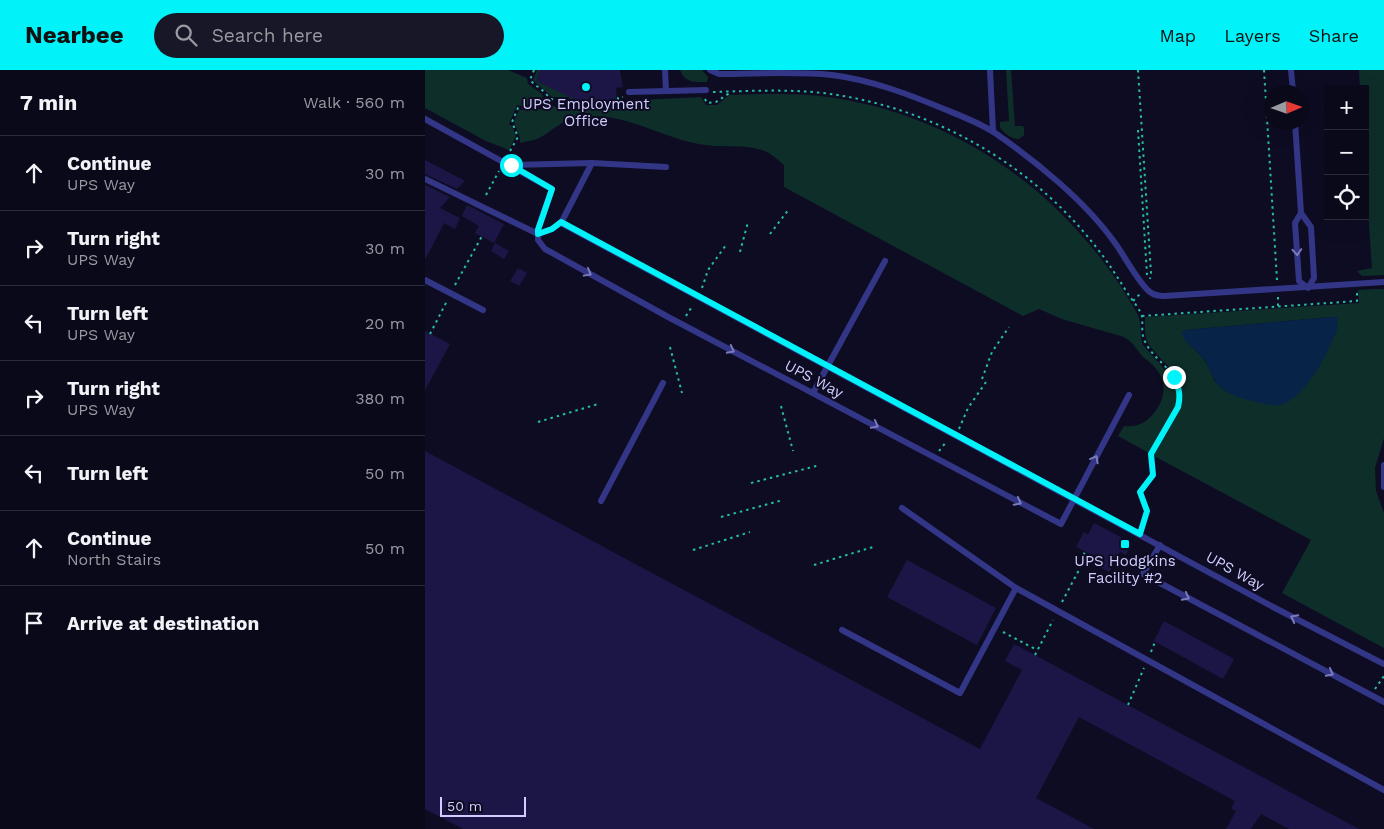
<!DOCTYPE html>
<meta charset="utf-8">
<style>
body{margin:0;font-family:"Work Sans",sans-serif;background:#181727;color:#f1f3f6}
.controls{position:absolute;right:15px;top:15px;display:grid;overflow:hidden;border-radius:0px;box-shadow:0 5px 20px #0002}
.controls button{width:45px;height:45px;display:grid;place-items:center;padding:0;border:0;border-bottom:1px solid #2a2a39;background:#0a091a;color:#f1f3f6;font:25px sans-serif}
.compass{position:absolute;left:839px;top:15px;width:45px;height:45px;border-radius:50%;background:#0a091a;box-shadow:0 5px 20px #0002;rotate:88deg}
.scale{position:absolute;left:15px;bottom:12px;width:86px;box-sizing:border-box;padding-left:5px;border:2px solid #d0ceff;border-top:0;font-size:14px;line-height:18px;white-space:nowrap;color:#d0ceff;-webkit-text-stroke:4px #0e0c23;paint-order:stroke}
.stop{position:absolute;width:15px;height:15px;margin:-11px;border:4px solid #00f3f9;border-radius:50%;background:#fff}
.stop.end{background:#00f3f9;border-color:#fff;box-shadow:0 1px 5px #0008}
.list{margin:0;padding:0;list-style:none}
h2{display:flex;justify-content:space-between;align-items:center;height:65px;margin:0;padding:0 20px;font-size:21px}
h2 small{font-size:16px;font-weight:400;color:#999aa2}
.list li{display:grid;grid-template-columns:32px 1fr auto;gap:15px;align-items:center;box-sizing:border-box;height:75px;padding:0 20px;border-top:1px solid #2a2a39}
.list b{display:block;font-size:19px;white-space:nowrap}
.list p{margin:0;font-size:16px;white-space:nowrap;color:#999aa2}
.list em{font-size:16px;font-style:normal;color:#999aa2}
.icon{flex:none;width:28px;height:28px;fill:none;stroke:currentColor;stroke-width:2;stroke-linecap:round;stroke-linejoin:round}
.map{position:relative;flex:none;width:959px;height:759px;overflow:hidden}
header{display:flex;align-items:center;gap:30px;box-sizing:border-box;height:70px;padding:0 25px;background:#00f3f9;color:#111}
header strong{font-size:24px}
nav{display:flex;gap:28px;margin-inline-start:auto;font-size:18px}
.search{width:350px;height:45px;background:#181727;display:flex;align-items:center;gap:12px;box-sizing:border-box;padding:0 18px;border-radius:28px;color:#999aa2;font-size:19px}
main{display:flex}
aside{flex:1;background:#0a091a}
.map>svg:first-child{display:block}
.green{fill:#0e2e2a;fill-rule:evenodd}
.water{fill:#072347}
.building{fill:#1c1646}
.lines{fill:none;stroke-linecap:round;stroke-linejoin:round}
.path{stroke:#24bda8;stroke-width:2;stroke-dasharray:2.5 4;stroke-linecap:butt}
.service{stroke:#333686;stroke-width:6}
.oneway{stroke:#7a7abc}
.route{stroke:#00f3f9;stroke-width:6}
.poi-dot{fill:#00f3f9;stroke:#0e0c23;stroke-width:2}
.labels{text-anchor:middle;stroke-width:4;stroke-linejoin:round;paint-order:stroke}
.poi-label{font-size:15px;fill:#d0ceff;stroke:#0e0c23}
.street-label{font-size:15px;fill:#d0ceff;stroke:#0e0c23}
</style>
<header>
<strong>Nearbee</strong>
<div class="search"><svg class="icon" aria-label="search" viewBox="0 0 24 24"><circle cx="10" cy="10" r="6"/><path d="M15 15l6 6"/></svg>Search here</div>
<nav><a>Map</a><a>Layers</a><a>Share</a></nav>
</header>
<main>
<aside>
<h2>7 min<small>Walk · 560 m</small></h2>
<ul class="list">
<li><svg class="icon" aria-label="ahead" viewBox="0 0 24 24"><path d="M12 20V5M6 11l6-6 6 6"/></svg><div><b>Continue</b><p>UPS Way</p></div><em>30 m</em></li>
<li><svg class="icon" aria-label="right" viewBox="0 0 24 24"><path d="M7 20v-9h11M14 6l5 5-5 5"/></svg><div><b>Turn right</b><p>UPS Way</p></div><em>30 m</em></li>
<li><svg class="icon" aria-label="left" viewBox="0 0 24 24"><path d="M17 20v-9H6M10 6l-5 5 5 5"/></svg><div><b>Turn left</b><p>UPS Way</p></div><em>20 m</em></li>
<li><svg class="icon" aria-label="right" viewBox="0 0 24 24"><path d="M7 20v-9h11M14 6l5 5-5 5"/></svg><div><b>Turn right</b><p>UPS Way</p></div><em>380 m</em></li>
<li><svg class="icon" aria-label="left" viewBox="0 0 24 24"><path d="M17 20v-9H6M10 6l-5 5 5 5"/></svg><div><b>Turn left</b></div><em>50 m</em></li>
<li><svg class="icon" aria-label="ahead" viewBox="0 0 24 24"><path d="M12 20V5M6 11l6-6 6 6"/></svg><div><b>Continue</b><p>North Stairs</p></div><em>50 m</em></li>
<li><svg class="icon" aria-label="arrive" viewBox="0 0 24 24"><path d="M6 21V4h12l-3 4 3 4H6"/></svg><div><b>Arrive at destination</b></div></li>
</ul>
</aside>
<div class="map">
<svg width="959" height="759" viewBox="0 0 959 759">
<rect width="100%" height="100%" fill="#0e0c23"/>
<g class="green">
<path d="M0,0H83L102,8L103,14L117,24L118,31L122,33L96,36L92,35L84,54L87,56L91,66L84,80L61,71L0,38Z"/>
<path d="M112,0H115L149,29H145L144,27H127L108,10Z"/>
<path d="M255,0H277L283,7L282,12C269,12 260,13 255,0Z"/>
<path d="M581,0H586L590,56H597L599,57V65L594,69C587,69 578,63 575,57V52L584,51Z"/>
<path d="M934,0H959V205L937,206L932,201L947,198L940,99V19H935Z"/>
<path d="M338,24C357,24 376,24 395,26C531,42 647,126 713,245C717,254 714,266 718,275L748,309L753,325L752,333L724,383L693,366L699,356C712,357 720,354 729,343C739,331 743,314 732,300C729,295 723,291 718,287C712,280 708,272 699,267L637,249L614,239L598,246L359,117V95C352,89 346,83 337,80C318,74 299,78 280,75C237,69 198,40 154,47C137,49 128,61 114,68C109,71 101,71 95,73V68L89,52L94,40L123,39L125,34L132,38L136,33L147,34L153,39L191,34L194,31L276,27L281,35H292L304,25Z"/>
<path d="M952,219H959V368L950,398L951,421L959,443V578L857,523L886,470L729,386C735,373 755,342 757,331C762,305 735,293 723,273C719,266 720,255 720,247L934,233L933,220ZM906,247L790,312C787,306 785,299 782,294C774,281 761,275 758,261L761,260Z"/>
</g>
<path class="water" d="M906,247H912C916,259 905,275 900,286C892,302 873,332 854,335C845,336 836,333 828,331C817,329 805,325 796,318C788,311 786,301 781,292C774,282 764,276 758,267L757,261L761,260Z"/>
<g class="building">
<path d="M115,0H195L198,17L191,18L192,31L182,32L173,35H162L111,11Z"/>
<path d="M0,90L40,111L32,119L0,104Z"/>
<path d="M0,115L25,127L15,138L35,148L30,159L19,153L0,190Z"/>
<path d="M42,135L79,154L69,173L50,163L54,156L37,146Z"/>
<path d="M70,173L84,181L79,189L66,181Z"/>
<path d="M93,198L102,203L94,216L85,211Z"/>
<path d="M0,261L25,274L0,320Z"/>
<path d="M0,381L555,679L597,600L580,591L589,574L934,759H864L836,744L826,759H801L811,741L806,739L810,731L654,647L611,728L669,759H38L0,739Z"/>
<path d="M669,453L707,473L701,485L695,482L684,502L664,491L667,485L651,477L659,462L663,465Z"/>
<path d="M482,490L571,538L552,575L462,527Z"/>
<path d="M739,551L809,589L798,609L729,571Z"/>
</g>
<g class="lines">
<g class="path">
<path d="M109,0L105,10L111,16L114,17L126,29L151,32L162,36L193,33V28L198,27"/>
<path d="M713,0L726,203L725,209"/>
<path d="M839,0L852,210"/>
<path d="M288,22C325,21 361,19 398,23C504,36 605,92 671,177C684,193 694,210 705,227C709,232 715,240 717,246C718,254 716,262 719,269C726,289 751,299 755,321C759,340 734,365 727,382C725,388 727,398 728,405L715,422L722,441L718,456"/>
<path d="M280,29L282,33L291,32L306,22"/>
<path d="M713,60L722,205"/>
<path d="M85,81L93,67L87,52L93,38L122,36L126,29"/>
<path d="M61,125L74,101"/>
<path d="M345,164L364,139"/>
<path d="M315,182L323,152"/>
<path d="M30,215L57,166"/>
<path d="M277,218L283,200L301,175"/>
<path d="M853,227V237"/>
<path d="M708,231L715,224"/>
<path d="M261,246L268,235"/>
<path d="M717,246L932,231V223"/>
<path d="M5,264L22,231"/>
<path d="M245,277L257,323"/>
<path d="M557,309L567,282L584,257"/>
<path d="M356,336L368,381"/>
<path d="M113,352L173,334"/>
<path d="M534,359L543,338L561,312"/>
<path d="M514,381L522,371"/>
<path d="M326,413L395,395"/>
<path d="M296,447L358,430"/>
<path d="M268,480L325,462"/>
<path d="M389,495L448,477"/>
<path d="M637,532L654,500L660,481"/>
<path d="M578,562L612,580"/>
<path d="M726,582L730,572"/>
<path d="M610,585L628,550"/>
<path d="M950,619L959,606"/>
<path d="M703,635L719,598"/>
</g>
<g class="service">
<path d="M240,0L241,21"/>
<path d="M285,0L294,4C331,4 369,1 407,5C446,10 483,24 519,39C536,46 555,53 570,63C611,91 661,132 690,173C699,185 714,214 725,222C729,225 734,226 739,226L959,212"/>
<path d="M565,0L568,61"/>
<path d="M866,0L868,22"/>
<path d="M204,22L281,20"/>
<path d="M0,49L127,119L113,159V170L120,179L245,248L636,454L704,325"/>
<path d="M870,52L876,143L870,153L874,211L883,218L889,208L886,157L876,143"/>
<path d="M167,93L241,97"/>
<path d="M87,95L167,93L136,153L127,159L113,164"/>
<path d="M0,109L113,164"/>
<path d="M136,153L850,538L959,594"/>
<path d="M0,210L58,240"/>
<path d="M388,323L460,191"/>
<path d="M959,395V417"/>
<path d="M176,431L238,313"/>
<path d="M477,438L591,518L959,720"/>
<path d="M735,475L718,504L959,632"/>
<path d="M417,560L535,623L591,518"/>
</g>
</g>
<defs><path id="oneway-chevron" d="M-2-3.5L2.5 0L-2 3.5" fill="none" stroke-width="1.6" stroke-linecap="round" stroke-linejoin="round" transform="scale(1.25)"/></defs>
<g class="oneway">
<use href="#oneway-chevron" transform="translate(872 182) rotate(86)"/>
<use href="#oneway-chevron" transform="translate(163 203) rotate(29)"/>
<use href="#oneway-chevron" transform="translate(306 280) rotate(27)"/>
<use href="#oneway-chevron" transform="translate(450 355) rotate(28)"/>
<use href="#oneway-chevron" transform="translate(670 389) rotate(-61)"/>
<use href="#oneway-chevron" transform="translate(593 432) rotate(28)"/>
<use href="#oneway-chevron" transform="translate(761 527) rotate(28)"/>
<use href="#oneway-chevron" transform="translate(869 548) rotate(-153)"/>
<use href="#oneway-chevron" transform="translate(905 603) rotate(28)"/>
</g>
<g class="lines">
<path class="route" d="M86,95L127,119L113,160V164L127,159L136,152L715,464L722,441L715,422L728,405L726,384L753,337C756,325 754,318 749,307"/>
</g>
<g class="poi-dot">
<circle cx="161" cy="17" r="5"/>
<rect x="695" y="469" width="10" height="10" rx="2.5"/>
</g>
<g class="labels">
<g class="poi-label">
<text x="161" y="39">UPS Employment<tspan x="161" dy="17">Office</tspan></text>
<text x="700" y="496">UPS Hodgkins<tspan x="700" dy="17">Facility #2</tspan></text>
</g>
<g class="street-label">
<text transform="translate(389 309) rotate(28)" y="5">UPS Way</text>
<text transform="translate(810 501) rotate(29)" y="5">UPS Way</text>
</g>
</g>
</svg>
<div class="controls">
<button>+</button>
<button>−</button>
<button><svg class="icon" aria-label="locate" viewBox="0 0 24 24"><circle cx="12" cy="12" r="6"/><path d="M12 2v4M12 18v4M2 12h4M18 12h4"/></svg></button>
</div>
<svg class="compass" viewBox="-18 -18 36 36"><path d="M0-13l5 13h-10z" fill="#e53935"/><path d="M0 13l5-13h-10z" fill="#999aa2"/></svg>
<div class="scale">50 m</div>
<div class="stop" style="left:86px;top:95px"></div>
<div class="stop end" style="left:749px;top:307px"></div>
</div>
</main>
